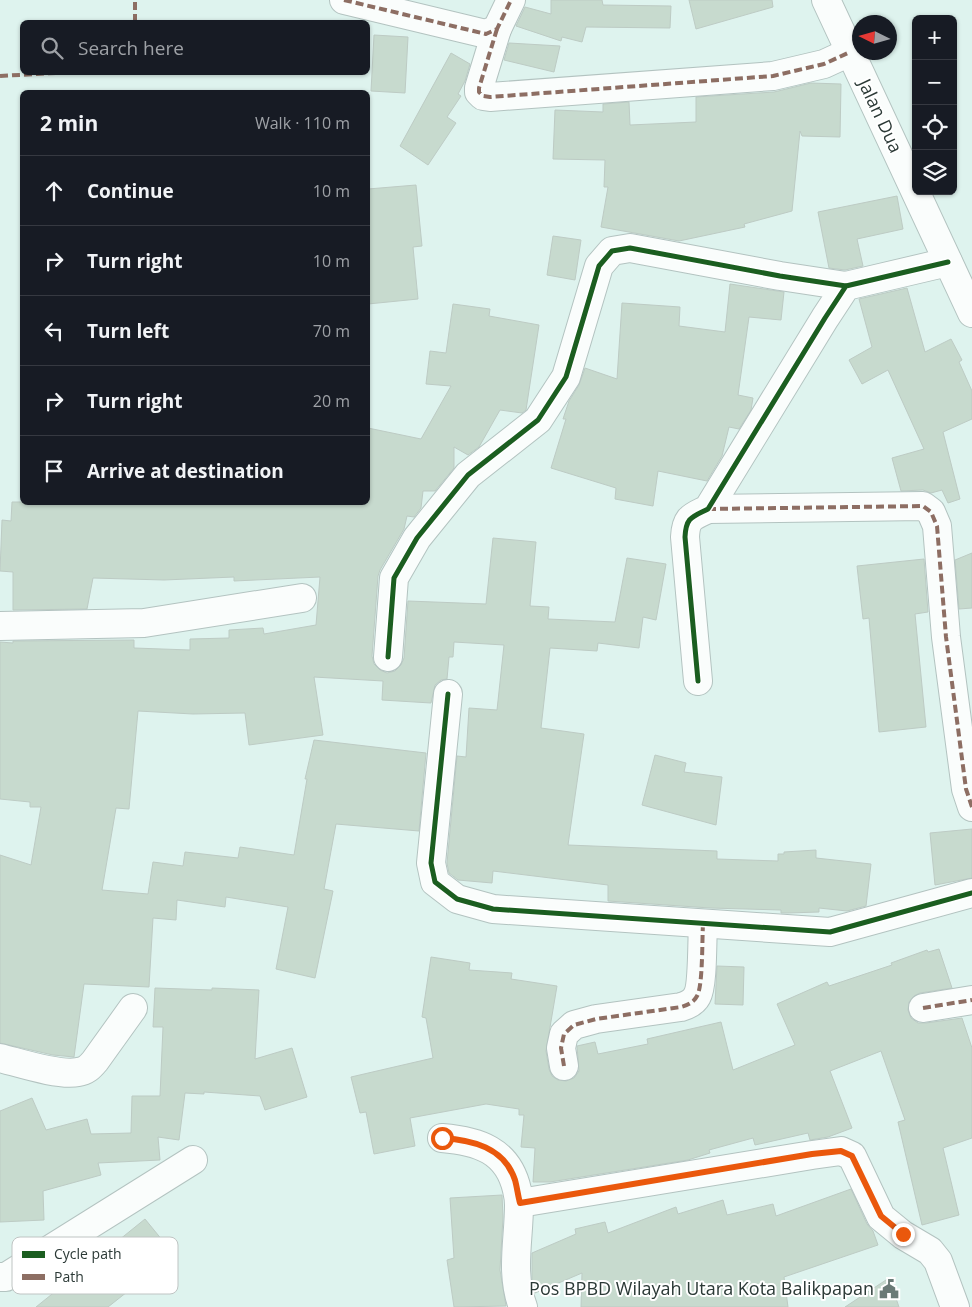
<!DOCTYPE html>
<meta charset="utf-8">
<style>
body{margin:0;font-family:"Open Sans",sans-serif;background:#20242c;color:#f1f3f6}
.controls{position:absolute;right:15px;top:15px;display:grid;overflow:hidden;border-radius:8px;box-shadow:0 1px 4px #0004}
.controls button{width:45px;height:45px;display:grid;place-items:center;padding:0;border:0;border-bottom:1px solid #363941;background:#171b24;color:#f1f3f6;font:25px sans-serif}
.compass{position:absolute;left:852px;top:15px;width:45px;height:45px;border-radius:50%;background:#171b24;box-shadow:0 1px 4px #0004;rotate:275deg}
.stop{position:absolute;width:15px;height:15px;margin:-11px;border:4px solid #ea580c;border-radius:50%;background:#fff}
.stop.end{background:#ea580c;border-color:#fff;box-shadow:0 1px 5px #0008}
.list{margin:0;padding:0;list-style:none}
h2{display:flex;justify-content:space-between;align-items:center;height:65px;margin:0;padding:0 20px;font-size:21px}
h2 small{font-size:16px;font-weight:400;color:#9ea1a6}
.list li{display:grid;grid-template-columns:32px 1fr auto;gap:15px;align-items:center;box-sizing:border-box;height:70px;padding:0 20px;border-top:1px solid #363941}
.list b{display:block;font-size:19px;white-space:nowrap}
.list em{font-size:16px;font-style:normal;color:#9ea1a6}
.icon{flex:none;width:28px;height:28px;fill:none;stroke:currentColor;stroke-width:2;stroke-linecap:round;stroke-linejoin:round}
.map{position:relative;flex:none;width:972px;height:1307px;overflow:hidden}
.search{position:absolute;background:#171b24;box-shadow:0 1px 4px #0004;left:20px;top:20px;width:350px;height:55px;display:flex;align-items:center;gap:12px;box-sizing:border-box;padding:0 18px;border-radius:8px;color:#9ea1a6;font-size:19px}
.panel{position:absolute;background:#171b24;box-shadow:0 1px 4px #0004;left:20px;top:90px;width:350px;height:415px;border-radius:8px}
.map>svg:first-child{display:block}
.building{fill:#c7dace;stroke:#bdcbc4}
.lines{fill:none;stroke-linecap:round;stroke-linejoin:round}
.minor-casing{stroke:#b3c3c0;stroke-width:30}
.minor{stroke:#fafdfc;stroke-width:28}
.quiet{stroke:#8d6e63;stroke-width:4;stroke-dasharray:8 4;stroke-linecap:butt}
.cycleway-casing{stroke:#fff;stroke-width:8}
.cycleway{stroke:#1b5e20;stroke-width:5}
.route{stroke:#ea580c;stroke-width:6}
.labels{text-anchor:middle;stroke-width:4;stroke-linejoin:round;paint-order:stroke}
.street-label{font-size:18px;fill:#2b3936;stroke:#fff}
.poi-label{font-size:18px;fill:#2b3936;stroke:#fff;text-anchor:end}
.key{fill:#fff;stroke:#bfc4c3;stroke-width:1}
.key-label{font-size:14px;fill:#2b3936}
</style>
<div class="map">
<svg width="972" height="1307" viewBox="0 0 972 1307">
<rect width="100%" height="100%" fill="#def3ee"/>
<g class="building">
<path d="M551,0H602L603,5L671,6L670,28L586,27L582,42L562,37L561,41L516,26L525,7L551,14Z"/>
<path d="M689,0H772L773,7L696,29Z"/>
<path d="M374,35L408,37L405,93L371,91Z"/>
<path d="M509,43L560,46L554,72L504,60Z"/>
<path d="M451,53L470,64L465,81L458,94L461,96L447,117L456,123L428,165L400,146Z"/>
<path d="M811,83L841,84L840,137L802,136L800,131L792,211L744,224L745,227L679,241L601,227L608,187H604L605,160L553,159L555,110L603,112V104L629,102L630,125L696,122V97L774,92Z"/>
<path d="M416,185L422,246L413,247L418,299L368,304V189Z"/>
<path d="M897,196L903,229L857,239L863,266L845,270L829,268L818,212Z"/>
<path d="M553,236L581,240L575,280L547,275Z"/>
<path d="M730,284L784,292L781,320L749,317L738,395L753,398L751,410L739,429L729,427L722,456L707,481L658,471L653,506L615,499L616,488L551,468L566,419H563L569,401L579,385L585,368L617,379L622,303L680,307L679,326L725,332Z"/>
<path d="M907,288L925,352L951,339L962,360L959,362L972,391V419L943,432L960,499L948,503L942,490L931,493L923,490L901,491L892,458L924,449L888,370L862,384L849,360L872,347L859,299Z"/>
<path d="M453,304L490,309L489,316L539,325L526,410L522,413L500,410L479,447L468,455L454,447V468L435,491H423L421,508L414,517L407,516L404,529L380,570L378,576L372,656L374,664L380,670L387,673L395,671L401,665L404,658L408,601L486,604L493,538L536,542L530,606L549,607L548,619L615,622L627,558L666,564L656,620L643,617L639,648L598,643L597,651L550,648L541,728L584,734L568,845L717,851V859L778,861V854H784V852L816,850V858L871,864L866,906L847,911L819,908V912L788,913H781V910L710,908L608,901V885L493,871L492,883L458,880L449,873L447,863L457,756L466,757L469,708L497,710L504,645L454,642L453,657H449L447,679L441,680L435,685L431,703L382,700L383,681L314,677L323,735L249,745L245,713L193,714L138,711L129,809L116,808L102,890L148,894L153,862L183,866L185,852L238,858L240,847L294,855L307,779H305L314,740L426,753L419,831L336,824L324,889L333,891L315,978L276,969L288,907L226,897L225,907L177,900L176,920L153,918L149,987L84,984L74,1057L53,1055L0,1043V855L31,865L41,807H30V802L0,799V642L13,643V641L134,640V648L190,650V639L229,638V630L263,628L264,634L316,625L320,577L234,581V577L164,580L93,578L87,609L13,610V572L0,571L2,520L11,521L12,502H368V428L421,439L451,386L426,384L430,351L446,353Z"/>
<path d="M972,553V608L959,609L955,560Z"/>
<path d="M924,559L928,612L915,614L926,727L879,732L869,618L863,619L857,566Z"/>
<path d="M655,755L686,763L684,772L722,777L716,825L642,805Z"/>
<path d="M972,829V878L935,885L930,833Z"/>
<path d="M939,949L952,988L920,993L914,996L909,1002L908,1010L911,1018L918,1023H926L962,1018L972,1048V1138L943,1148L959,1215L922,1225L898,1122L905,1120L881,1051L830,1071L852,1128L828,1137L810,1140L808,1133L755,1145L753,1138L709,1150L710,1153L688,1160L550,1182H533L535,1148L521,1147L524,1115H519V1109L486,1104L410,1118L415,1146L374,1154L366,1112L360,1113L351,1077L433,1058L426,1018L422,1017L431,957L470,963L469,970L512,973L511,979L557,986L546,1051L549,1069L552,1076L558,1080L566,1081L574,1078L579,1071L577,1046L595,1042L598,1054L648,1044L647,1039L721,1022L733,1070L795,1045L777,1004L827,982L829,986L892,965L891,963L927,950L928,952Z"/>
<path d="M717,966L744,967L743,1005L715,1004Z"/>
<path d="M155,988L212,990V988L259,990L255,1059L292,1048L307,1097L265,1110L260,1096L204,1092V1094L185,1093L179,1140L158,1137L160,1160L98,1163L101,1175L43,1191L44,1220L0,1222V1111L32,1098L46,1130L87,1119L91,1134L131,1133L132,1096H160L163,1027H153Z"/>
<path d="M851,1189L867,1224L873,1231L878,1245L784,1277L788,1307H581L582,1273L535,1293L532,1280V1253L576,1234L575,1229L605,1222L608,1233L676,1207L678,1214L723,1200L727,1215L773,1204L776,1216Z"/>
<path d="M502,1195L503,1217L500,1270L506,1306L454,1307L447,1260L454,1258L450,1198Z"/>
<path d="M145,1219L176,1257L148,1279L146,1277L108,1307H36Z"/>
<path d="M889,1278L899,1307H845Z"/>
</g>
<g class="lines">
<defs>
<g id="minor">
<path d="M344,0L486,34L497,29L511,0"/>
<path d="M826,0L972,313"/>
<path d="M497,29L479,88V92L483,96L490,97L773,76L824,64L850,52"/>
<path d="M708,509L923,506L931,512L937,526L946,637L966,789L972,807"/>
<path d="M0,626L144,623L302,598"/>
<path d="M388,657L394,578L417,538L468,475L538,420L566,377L599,266L612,251L630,248L780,276L846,286"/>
<path d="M698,681L685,537C686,517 692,517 708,509L825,318L846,286L948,262"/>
<path d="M448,694L431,863L435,882L457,899L493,909L830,932L972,893"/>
<path d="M923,1008L972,1000"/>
<path d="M0,1058C20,1063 59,1076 78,1072C86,1071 90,1067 95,1061L133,1008"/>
<path d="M564,1066L561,1048L564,1034L574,1025L596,1019L681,1007C688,1005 694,1002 697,996C703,986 702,939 703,924"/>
<path d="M442,1138C478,1141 508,1150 517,1190C518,1194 519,1200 519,1205C519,1240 510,1273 523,1307"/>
<path d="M520,1203L812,1155L841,1151L852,1156L881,1217L903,1235L930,1251L938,1261L955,1307"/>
<path d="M0,1277H6L193,1160"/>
</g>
</defs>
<use href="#minor" class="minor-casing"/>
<use href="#minor" class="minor"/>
<g class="quiet">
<path d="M344,0L486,34L497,29L511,0"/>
<path d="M135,22V0"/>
<path d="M497,29L479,88V92L483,96L490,97L773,76L824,64L850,52"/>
<path d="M0,76L72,72"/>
<path d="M708,509L923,506L931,512L937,526L946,637L966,789L972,807"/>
<path d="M923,1008L972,1000"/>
<path d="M564,1066L561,1048L564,1034L574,1025L596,1019L681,1007C688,1005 694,1002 697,996C703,986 702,939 703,924"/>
</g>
<defs>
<g id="cycleway">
<path d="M388,657L394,578L417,538L468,475L538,420L566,377L599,266L612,251L630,248L780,276L846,286"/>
<path d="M698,681L685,537C686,517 692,517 708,509L825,318L846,286L948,262"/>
<path d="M448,694L431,863L435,882L457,899L493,909L830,932L972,893"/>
</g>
</defs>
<use href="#cycleway" class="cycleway-casing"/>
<use href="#cycleway" class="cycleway"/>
</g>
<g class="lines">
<path class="route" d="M442,1138C472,1140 504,1147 515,1180C517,1187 518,1196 520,1203L812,1154L841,1151L852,1156L881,1216L903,1234"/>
</g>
<defs>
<symbol id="civic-bare" viewBox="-9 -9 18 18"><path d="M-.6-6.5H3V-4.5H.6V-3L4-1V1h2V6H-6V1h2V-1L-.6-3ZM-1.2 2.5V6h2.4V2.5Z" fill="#6a7a76" stroke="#fff" stroke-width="2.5" paint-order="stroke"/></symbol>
</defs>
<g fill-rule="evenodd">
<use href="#civic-bare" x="875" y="1275" width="28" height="28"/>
</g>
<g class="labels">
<g class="street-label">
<text transform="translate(880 116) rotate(65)" y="6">Jalan Dua</text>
</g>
<g class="poi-label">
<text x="874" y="1295">Pos BPBD Wilayah Utara Kota Balikpapan</text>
</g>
</g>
<rect x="12" y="1237" width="166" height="57" rx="8" class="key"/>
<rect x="22" y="1251" width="23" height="7" fill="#1b5e20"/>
<rect x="22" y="1274" width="23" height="6" fill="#8d6e63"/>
<g class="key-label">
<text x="54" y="1259">Cycle path</text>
<text x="54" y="1282">Path</text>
</g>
</svg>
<div class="controls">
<button>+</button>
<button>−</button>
<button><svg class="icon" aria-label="locate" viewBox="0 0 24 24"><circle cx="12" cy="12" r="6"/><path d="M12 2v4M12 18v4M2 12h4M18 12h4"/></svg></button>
<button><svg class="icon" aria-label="layers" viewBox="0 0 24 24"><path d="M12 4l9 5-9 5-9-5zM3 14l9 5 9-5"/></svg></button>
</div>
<svg class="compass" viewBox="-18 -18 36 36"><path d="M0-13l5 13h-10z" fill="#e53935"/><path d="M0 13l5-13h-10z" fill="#9ea1a6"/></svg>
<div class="stop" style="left:442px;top:1138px"></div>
<div class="stop end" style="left:903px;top:1234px"></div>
<div class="search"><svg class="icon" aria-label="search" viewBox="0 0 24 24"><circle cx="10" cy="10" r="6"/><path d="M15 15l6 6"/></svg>Search here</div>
<section class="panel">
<h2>2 min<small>Walk · 110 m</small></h2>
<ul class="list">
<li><svg class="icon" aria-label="ahead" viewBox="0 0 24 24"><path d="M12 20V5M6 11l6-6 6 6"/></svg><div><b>Continue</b></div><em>10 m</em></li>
<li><svg class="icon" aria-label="right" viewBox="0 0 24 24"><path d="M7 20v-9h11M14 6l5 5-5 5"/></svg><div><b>Turn right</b></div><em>10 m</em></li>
<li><svg class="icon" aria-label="left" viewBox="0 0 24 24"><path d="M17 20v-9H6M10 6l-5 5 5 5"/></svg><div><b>Turn left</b></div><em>70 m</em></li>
<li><svg class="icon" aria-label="right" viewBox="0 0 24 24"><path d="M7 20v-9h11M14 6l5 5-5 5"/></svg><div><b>Turn right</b></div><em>20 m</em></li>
<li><svg class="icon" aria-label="arrive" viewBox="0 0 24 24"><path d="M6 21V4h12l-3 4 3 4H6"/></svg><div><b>Arrive at destination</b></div></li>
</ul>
</section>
</div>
